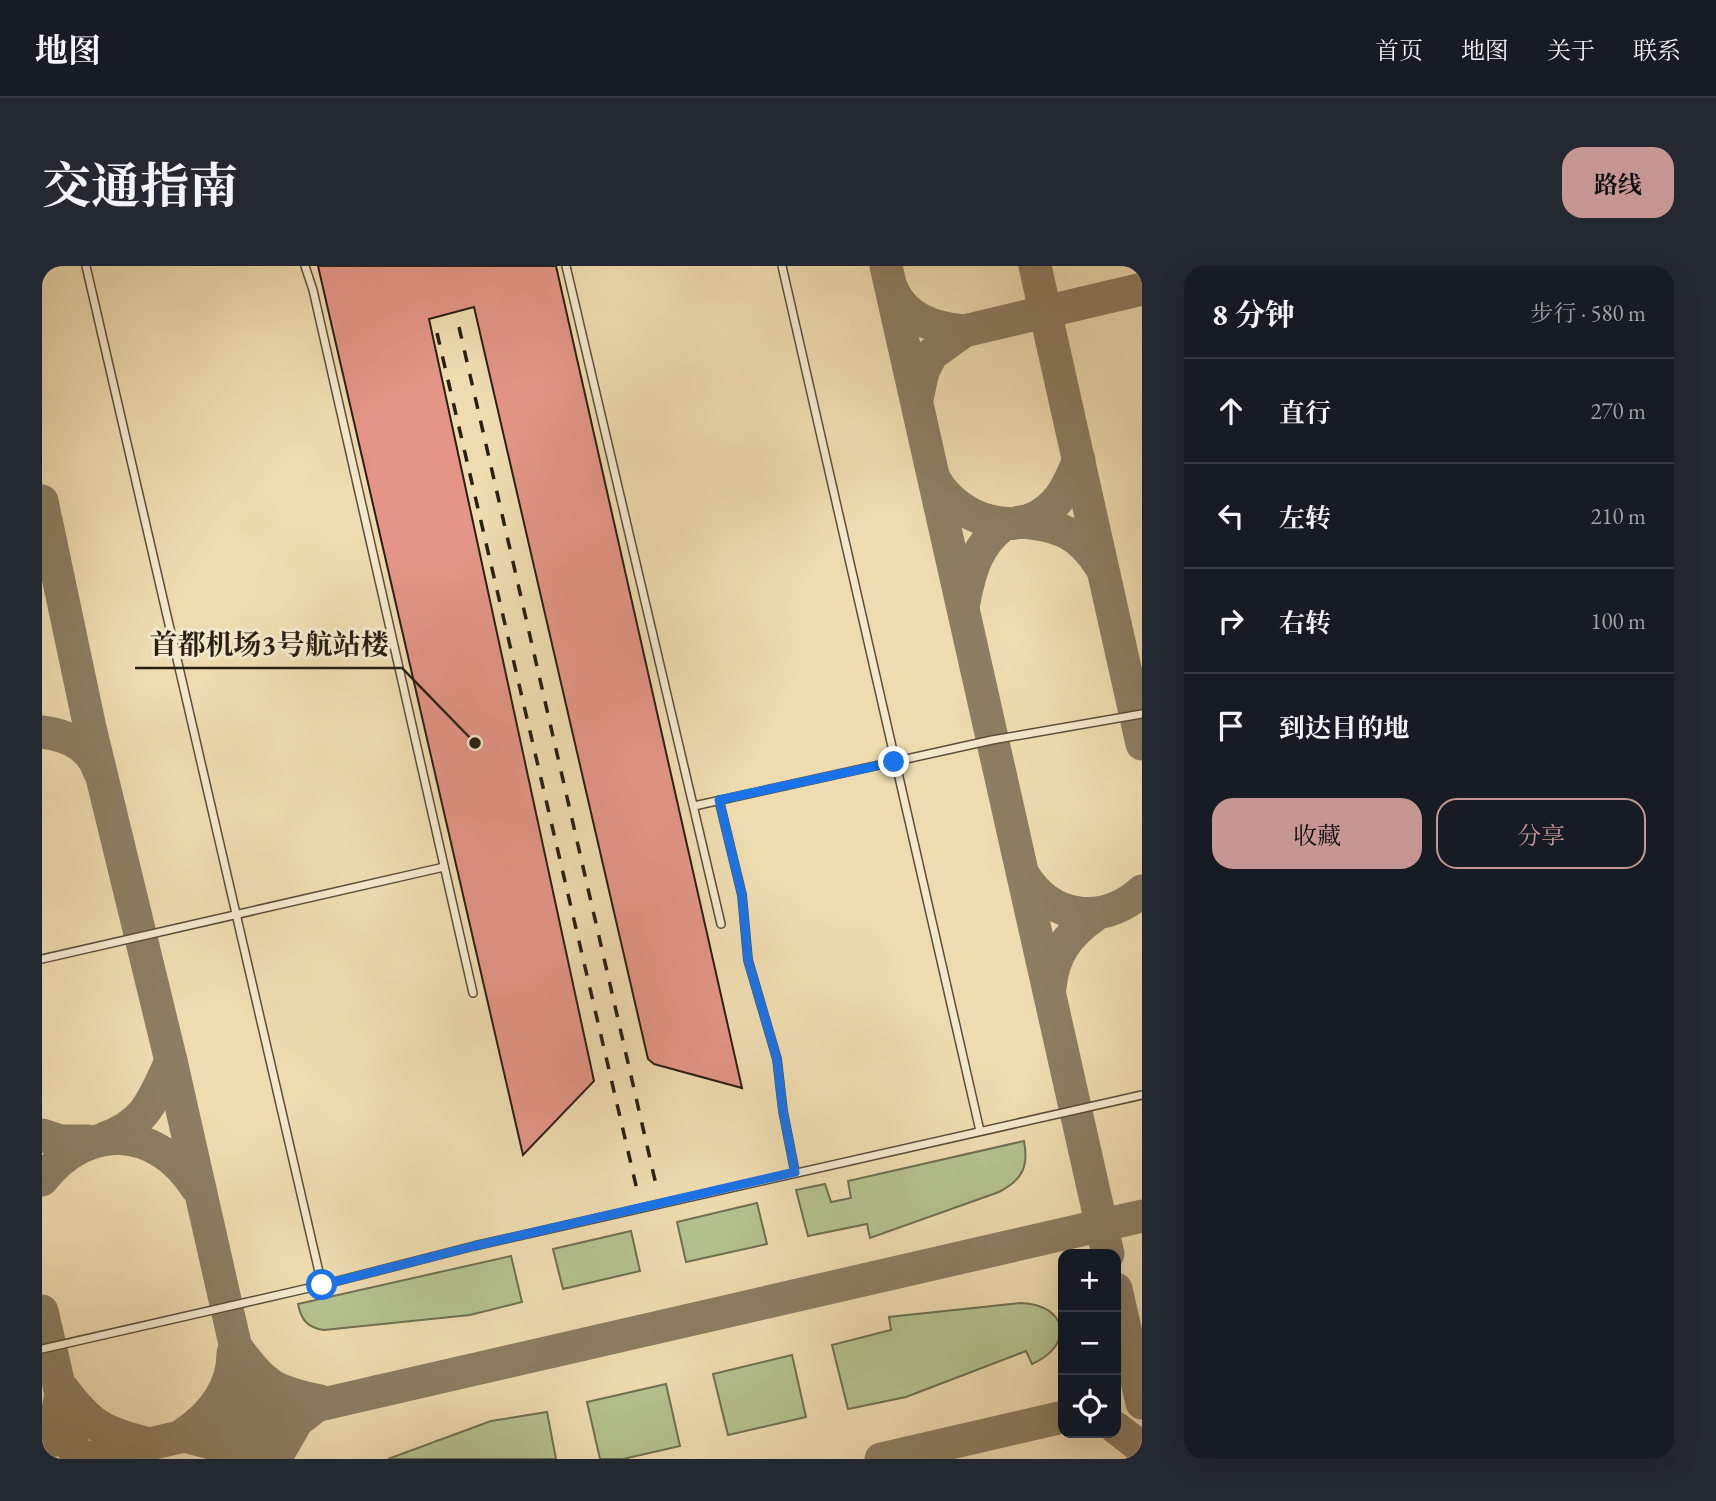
<!DOCTYPE html>
<html lang="zh">
<meta charset="utf-8">
<style>
body{margin:0;font-family:"EB Garamond","Noto Serif SC",serif;background:#242831;color:#f1f3f6}
.controls{position:absolute;right:21px;bottom:21px;display:grid;overflow:hidden;border-radius:14px;box-shadow:0 7px 28px #0002}
.controls button{width:63px;height:63px;display:grid;place-items:center;padding:0;border:0;border-bottom:2px solid #363941;background:#171b24;color:#f1f3f6;font:35px sans-serif}
.stop{position:absolute;width:21px;height:21px;margin:-16px;border:5px solid #1a73e8;border-radius:50%;background:#fff}
.stop.end{background:#1a73e8;border-color:#fff;box-shadow:0 2px 7px #0008}
.list{margin:0;padding:0;list-style:none}
h2{display:flex;justify-content:space-between;align-items:center;height:91px;margin:0;padding:0 28px;font-size:30px}
h2 small{font-size:23px;font-weight:400;color:#9ea1a6}
.list li{display:grid;grid-template-columns:46px 1fr auto;gap:21px;align-items:center;box-sizing:border-box;height:105px;padding:0 28px;border-top:2px solid #363941}
.list b{display:block;font-size:26px;white-space:nowrap}
.list em{font-size:23px;font-style:normal;color:#9ea1a6}
.actions{display:flex;gap:14px;padding:21px 28px}
.actions a{flex:1;padding:16px 0;border:2px solid #c59692;border-radius:21px;text-align:center;font-size:24px;color:#c59692}
.actions .main{background:#c59692;color:#111}
.icon{flex:none;width:38px;height:38px;fill:none;stroke:currentColor;stroke-width:2;stroke-linecap:round;stroke-linejoin:round}
.map{position:relative;flex:none;width:1100px;height:1193px;overflow:hidden;border-radius:21px}
header{display:flex;align-items:center;gap:42px;box-sizing:border-box;height:98px;padding:0 35px;background:#171b24;border-bottom:2px solid #363941}
header strong{font-size:33px}
nav{display:flex;gap:38px;margin-inline-start:auto;font-size:24px}
.intro{display:flex;align-items:center;justify-content:space-between;box-sizing:border-box;height:168px;padding:0 42px}
h1{margin:0;font-size:49px}
.button{padding:18px 32px;border-radius:21px;background:#c59692;color:#111;font-size:24px;font-weight:700}
main{display:flex;gap:42px;padding:0 42px}
aside{flex:1;background:#171b24;border-radius:21px;box-shadow:0 7px 28px #0002}
.map>svg:first-child{display:block}
.green{fill:#b4c28f;stroke:#6f7051;stroke-width:2}
.lines{fill:none;stroke-linecap:round;stroke-linejoin:round}
.taxiway{stroke:#8c7e62;stroke-width:33}
.building{fill:#e49587;stroke:#2a1f13;stroke-width:2}
.lane-casing{stroke:#5b4e3a;stroke-width:10}
.lane{stroke:#f4e8cc;stroke-width:7}
.rail{stroke:#2a1f13;stroke-width:3.5;stroke-dasharray:12 12;stroke-linecap:butt}
.route{stroke:#1a73e8;stroke-width:9}
.leader{fill:none;stroke:#2a1f13;stroke-width:2.5}
.callout-dot{fill:#2a1f13;stroke:#f4e8cc;stroke-width:2.5}
.callout-label{font-size:28px;text-anchor:middle;font-weight:bold;fill:#2a1f13;stroke:#f4e8cc;stroke-width:6;stroke-linejoin:round;paint-order:stroke}
</style>
<header>
<strong>地图</strong>
<nav><a>首页</a><a>地图</a><a>关于</a><a>联系</a></nav>
</header>
<div class="intro"><h1>交通指南</h1><a class="button">路线</a></div>
<main>
<div class="map">
<svg width="1100" height="1193" viewBox="0 0 1100 1193">
<rect width="100%" height="100%" fill="#eedcb0"/>
<filter id="stains"><feTurbulence type="fractalNoise" baseFrequency=".00286" numOctaves="4"/><feColorMatrix values="0 0 0 0 .2 0 0 0 0 .09 0 0 0 0 .02 0 0 0 .5 -.17"/></filter>
<radialGradient id="worn" r=".72"><stop offset=".6" stop-color="#630" stop-opacity="0"/><stop offset="1" stop-color="#630" stop-opacity=".3"/></radialGradient>
<g class="green">
<path d="M982,875C987,901 980,914 957,926L828,972L825,958L766,970L754,924L783,918L789,936L809,932L806,915Z"/>
<path d="M715,937L725,978L644,996L635,956Z"/>
<path d="M589,965L598,1005L521,1023L511,983Z"/>
<path d="M469,990L480,1036L428,1049L282,1064C266,1062 259,1054 256,1038Z"/>
<path d="M979,1037C1026,1039 1033,1079 990,1098L984,1085L864,1131L806,1143L790,1079L849,1064L847,1051Z"/>
<path d="M750,1089L764,1151L686,1169L671,1108Z"/>
<path d="M624,1118L638,1180L581,1193H558L545,1136Z"/>
<path d="M505,1146L514,1193H346L449,1155Z"/>
</g>
<g class="lines">
<g class="taxiway">
<path d="M844,0L1066,988"/>
<path d="M993,0L1100,478"/>
<path d="M850,23C863,53 892,62 922,65"/>
<path d="M875,133L881,105L890,88L922,65L1100,23"/>
<path d="M893,214C916,254 977,276 1013,237C1025,225 1030,209 1037,194"/>
<path d="M0,235L48,462L129,795L219,1193"/>
<path d="M978,256C1017,259 1038,267 1059,301"/>
<path d="M922,336C928,305 935,279 961,259"/>
<path d="M0,466C25,469 49,480 57,505"/>
<path d="M981,608C1009,654 1061,660 1100,625"/>
<path d="M1008,722C1011,689 1025,669 1052,650"/>
<path d="M0,869L18,875H46"/>
<path d="M63,872C105,857 111,833 129,795"/>
<path d="M0,914C45,856 114,859 154,921"/>
<path d="M1074,1023L1100,1137"/>
<path d="M0,1045L34,1193"/>
<path d="M197,1085C223,1121 235,1126 278,1135"/>
<path d="M21,1123C47,1158 61,1167 104,1177"/>
<path d="M1074,1162L1100,1182"/>
<path d="M142,1168C170,1149 191,1123 191,1087"/>
<path d="M142,1170L173,1178L199,1193"/>
<path d="M0,1182L10,1172L18,1134"/>
<path d="M42,1193L1100,950"/>
<path d="M233,1193L255,1155L278,1137"/>
<path d="M839,1193L1021,1151"/>
</g>
</g>
<path class="building" d="M276,0H514L700,822L612,798L606,793L432,41L387,53L552,815L481,889Z"/>
<g class="lines">
<defs>
<g id="lane">
<path d="M44,0L280,1019"/>
<path d="M263,0L271,24L431,727"/>
<path d="M524,0L679,658"/>
<path d="M740,0L938,865"/>
<path d="M677,534L700,629L706,694L735,793L741,845L753,906"/>
<path d="M652,540L950,474L1100,448"/>
<path d="M0,693L402,601"/>
<path d="M0,1083L280,1019L432,980L1100,829"/>
</g>
</defs>
<use href="#lane" class="lane-casing"/>
<use href="#lane" class="lane"/>
<g class="rail">
<path d="M417,61L615,923"/>
<path d="M395,67L596,928"/>
</g>
</g>
<g class="lines">
<path class="route" d="M280,1019L432,980L753,906L741,845L735,793L706,694L700,629L677,534L852,496"/>
</g>
<path class="leader" d="M433 477L360 402H93"/>
<circle class="callout-dot" cx="433" cy="477" r="7"/>
<g class="callout-label">
<text x="227" y="388">首都机场3号航站楼</text>
</g>
<rect width="100%" height="100%" filter="url(#stains)"/>
<rect width="100%" height="100%" fill="url(#worn)"/>
</svg>
<div class="controls">
<button>+</button>
<button>−</button>
<button><svg class="icon" aria-label="locate" viewBox="0 0 24 24"><circle cx="12" cy="12" r="6"/><path d="M12 2v4M12 18v4M2 12h4M18 12h4"/></svg></button>
</div>
<div class="stop" style="left:280px;top:1019px"></div>
<div class="stop end" style="left:852px;top:496px"></div>
</div>
<aside>
<h2>8 分钟<small>步行 · 580 m</small></h2>
<ul class="list">
<li><svg class="icon" aria-label="ahead" viewBox="0 0 24 24"><path d="M12 20V5M6 11l6-6 6 6"/></svg><div><b>直行</b></div><em>270 m</em></li>
<li><svg class="icon" aria-label="left" viewBox="0 0 24 24"><path d="M17 20v-9H6M10 6l-5 5 5 5"/></svg><div><b>左转</b></div><em>210 m</em></li>
<li><svg class="icon" aria-label="right" viewBox="0 0 24 24"><path d="M7 20v-9h11M14 6l5 5-5 5"/></svg><div><b>右转</b></div><em>100 m</em></li>
<li><svg class="icon" aria-label="arrive" viewBox="0 0 24 24"><path d="M6 21V4h12l-3 4 3 4H6"/></svg><div><b>到达目的地</b></div></li>
</ul>
<div class="actions"><a class="main">收藏</a><a>分享</a></div>
</aside>
</main>
